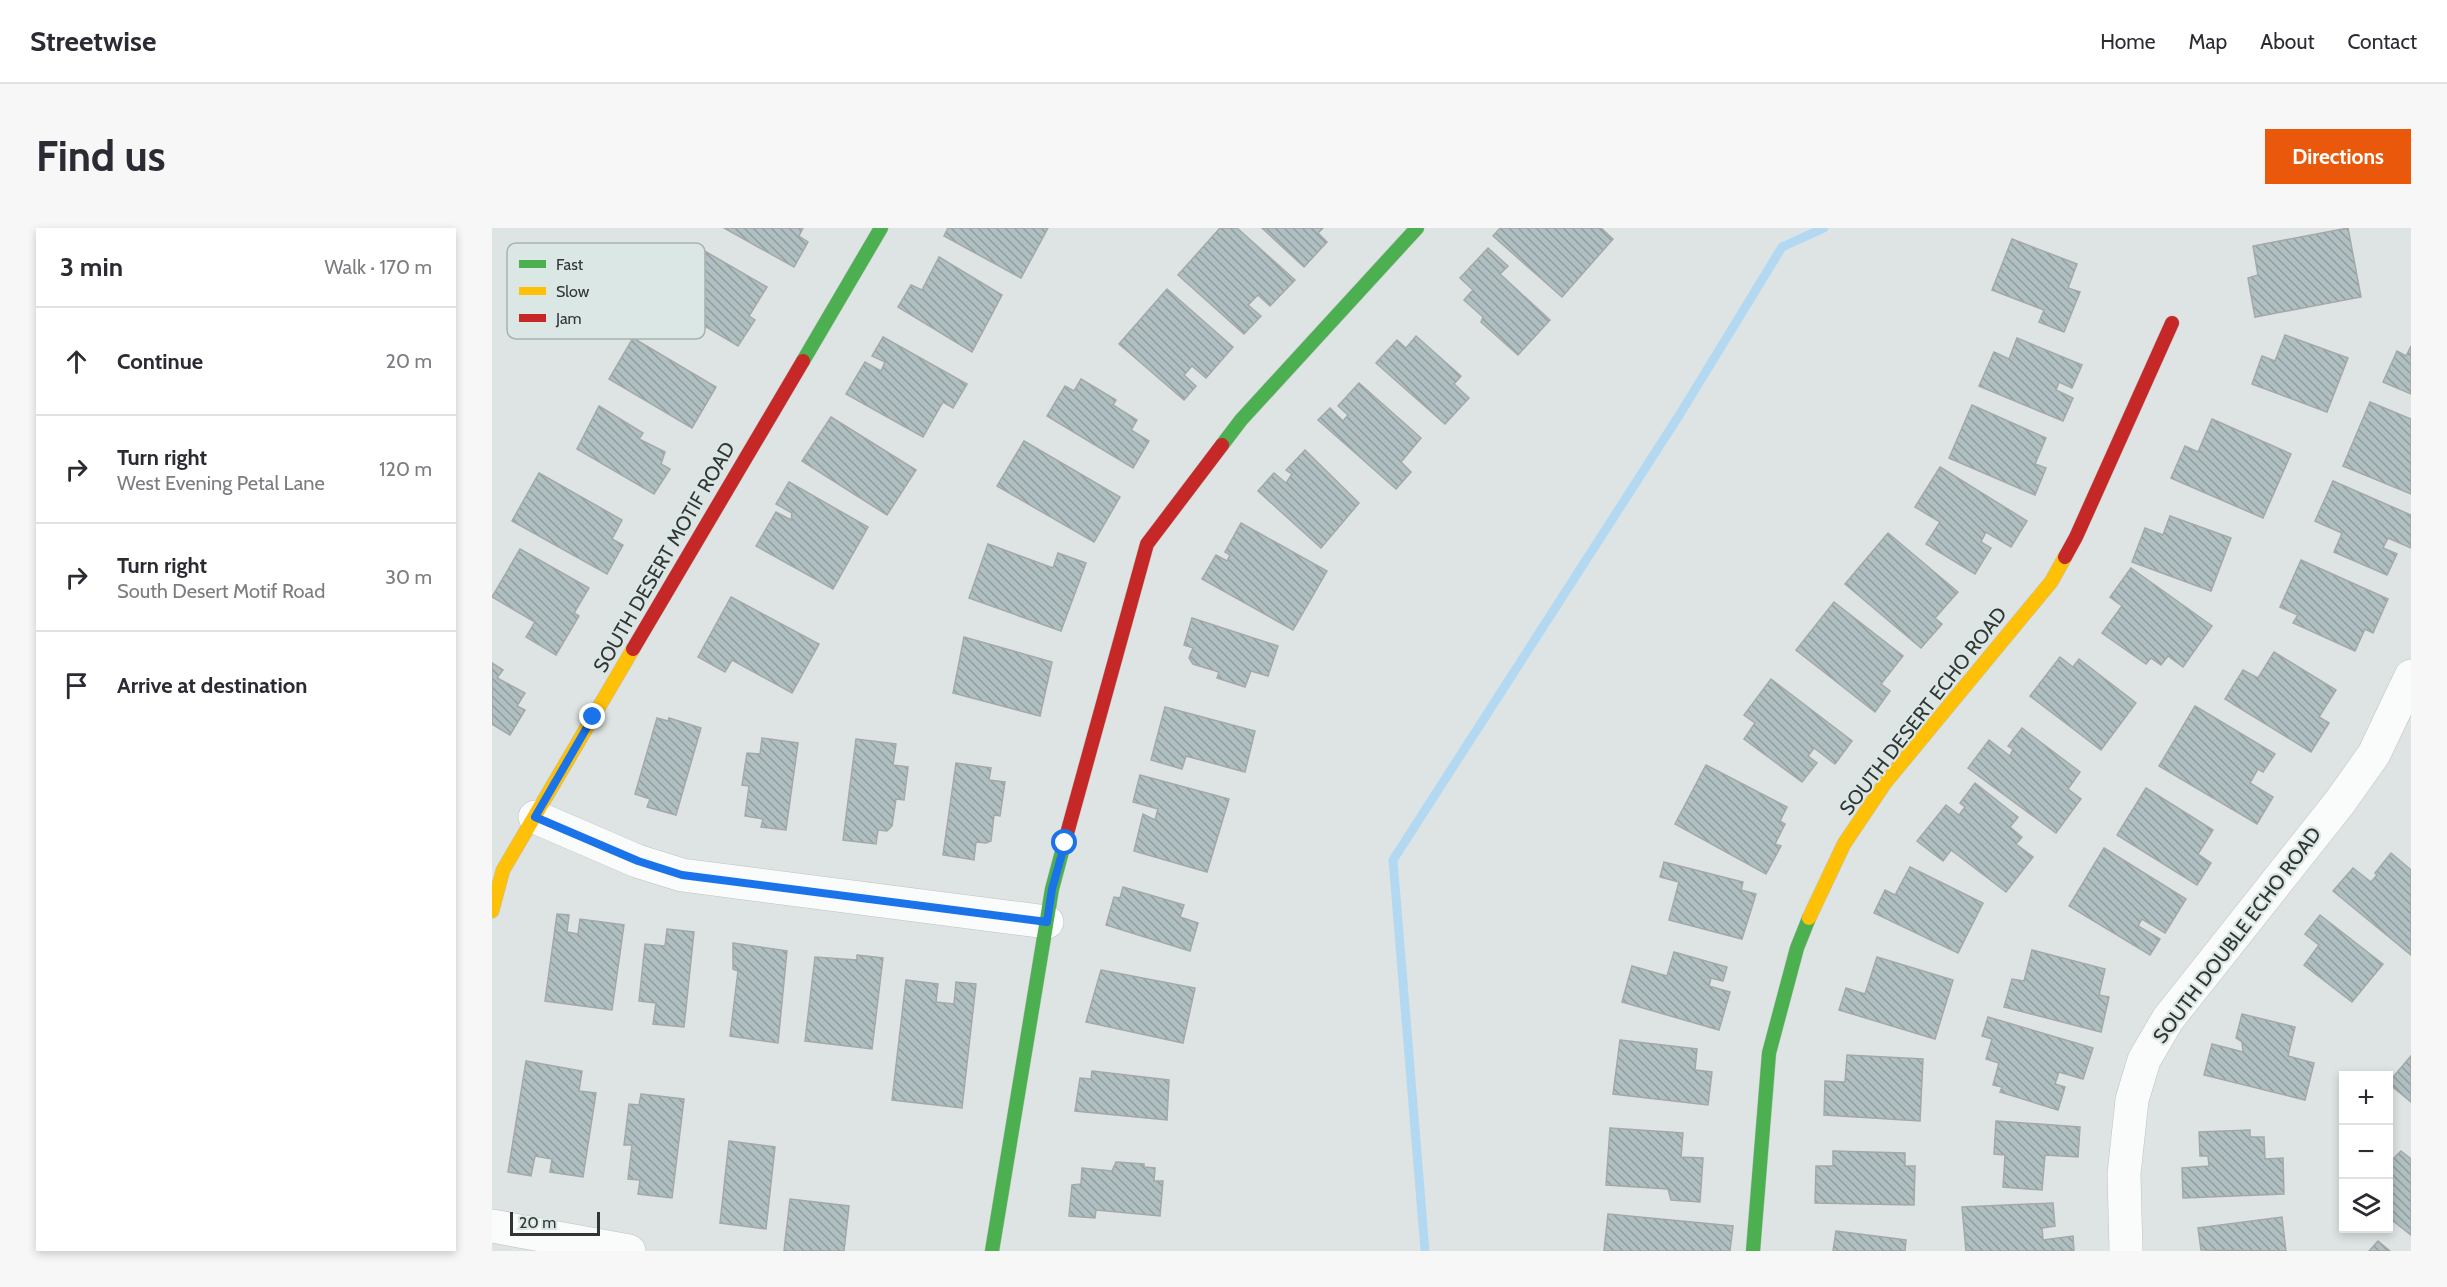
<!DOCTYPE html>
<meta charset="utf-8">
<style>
body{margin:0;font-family:Cabin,sans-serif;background:#f7f7f7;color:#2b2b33}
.controls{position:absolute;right:18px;bottom:18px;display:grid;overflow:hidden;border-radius:0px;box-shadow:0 3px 9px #0003}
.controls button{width:54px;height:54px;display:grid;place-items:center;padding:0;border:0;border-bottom:2px solid #e1e1e2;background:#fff;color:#2b2b33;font:30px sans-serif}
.scale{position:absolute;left:18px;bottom:15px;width:90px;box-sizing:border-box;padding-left:6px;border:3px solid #313534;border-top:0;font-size:16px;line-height:21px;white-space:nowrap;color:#313534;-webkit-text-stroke:4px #dbe7e4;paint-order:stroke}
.stop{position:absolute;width:18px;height:18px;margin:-14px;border:4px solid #1a73e8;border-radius:50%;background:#fff}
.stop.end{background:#1a73e8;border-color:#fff;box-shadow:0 2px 6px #0008}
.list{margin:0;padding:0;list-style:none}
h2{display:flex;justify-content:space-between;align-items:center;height:78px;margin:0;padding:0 24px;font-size:26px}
h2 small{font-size:20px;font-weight:400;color:#7c7c81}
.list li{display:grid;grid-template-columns:39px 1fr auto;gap:18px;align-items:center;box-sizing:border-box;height:108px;padding:0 24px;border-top:2px solid #e1e1e2}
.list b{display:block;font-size:22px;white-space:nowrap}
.list p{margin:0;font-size:20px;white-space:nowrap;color:#7c7c81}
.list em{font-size:20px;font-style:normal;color:#7c7c81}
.icon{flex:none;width:33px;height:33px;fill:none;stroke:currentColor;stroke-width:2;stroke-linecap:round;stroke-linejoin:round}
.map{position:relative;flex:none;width:1919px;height:1023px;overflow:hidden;border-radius:0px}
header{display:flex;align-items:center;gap:36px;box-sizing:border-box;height:84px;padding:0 30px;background:#fff;border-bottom:2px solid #e1e1e2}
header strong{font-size:28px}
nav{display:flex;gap:33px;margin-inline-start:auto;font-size:21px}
.intro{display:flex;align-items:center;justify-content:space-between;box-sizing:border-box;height:144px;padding:0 36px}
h1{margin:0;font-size:42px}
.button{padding:15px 27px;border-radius:0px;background:#ea580c;color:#fff;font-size:21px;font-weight:700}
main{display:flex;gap:36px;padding:0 36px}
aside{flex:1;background:#fff;border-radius:0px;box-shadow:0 3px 9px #0003}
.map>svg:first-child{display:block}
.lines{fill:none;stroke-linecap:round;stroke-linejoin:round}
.stream{stroke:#b3d9f2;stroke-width:9}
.building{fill:url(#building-back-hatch);stroke:#a4a9a8;stroke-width:1.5}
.street-casing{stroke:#bdc2c1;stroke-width:34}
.fast-casing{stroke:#bdc2c1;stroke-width:15}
.slow-casing{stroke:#bdc2c1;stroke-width:15}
.jam-casing{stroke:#bdc2c1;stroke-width:15}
.street{stroke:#fafbfb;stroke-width:33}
.fast{stroke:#4caf50;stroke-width:14}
.slow{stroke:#ffc107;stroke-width:14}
.jam{stroke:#c62828;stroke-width:14}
.route{stroke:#1a73e8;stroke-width:8}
.labels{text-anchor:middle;stroke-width:4.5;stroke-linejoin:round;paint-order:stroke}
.street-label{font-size:20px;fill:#313534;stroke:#dbe7e4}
.key{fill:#dbe7e4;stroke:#a8b2af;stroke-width:1.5}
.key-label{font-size:16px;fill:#313534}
</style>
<header>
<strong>Streetwise</strong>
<nav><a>Home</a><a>Map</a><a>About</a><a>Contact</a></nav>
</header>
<div class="intro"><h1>Find us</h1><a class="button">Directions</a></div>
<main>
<aside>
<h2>3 min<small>Walk · 170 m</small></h2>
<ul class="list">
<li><svg class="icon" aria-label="ahead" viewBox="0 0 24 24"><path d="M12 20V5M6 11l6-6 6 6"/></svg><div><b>Continue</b></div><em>20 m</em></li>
<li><svg class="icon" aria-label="right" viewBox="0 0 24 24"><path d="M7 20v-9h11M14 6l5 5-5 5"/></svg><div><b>Turn right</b><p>West Evening Petal Lane</p></div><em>120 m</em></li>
<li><svg class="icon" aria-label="right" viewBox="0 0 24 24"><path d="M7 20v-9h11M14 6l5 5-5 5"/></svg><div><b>Turn right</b><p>South Desert Motif Road</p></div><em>30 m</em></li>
<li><svg class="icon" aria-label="arrive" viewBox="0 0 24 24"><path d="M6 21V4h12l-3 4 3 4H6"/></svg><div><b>Arrive at destination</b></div></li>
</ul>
</aside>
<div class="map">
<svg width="1919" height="1023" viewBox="0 0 1919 1023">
<defs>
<pattern id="building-back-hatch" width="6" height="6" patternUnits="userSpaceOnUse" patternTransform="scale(1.5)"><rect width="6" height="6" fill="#b0c0c2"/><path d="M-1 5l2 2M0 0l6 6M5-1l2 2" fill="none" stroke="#909d9e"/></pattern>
</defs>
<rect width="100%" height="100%" fill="#dee4e3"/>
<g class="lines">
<path class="stream" d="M933,1023L901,632L1188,186L1290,19L1332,0"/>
</g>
<g class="building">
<path d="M232,0H311L307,8L316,14L302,39Z"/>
<path d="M456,0H556L529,50L452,8Z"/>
<path d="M728,0H745L803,52L778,78L766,67L756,77L769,88L752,106L686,47Z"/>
<path d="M770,0H831L826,5L835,14L812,39Z"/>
<path d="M1008,0H1109L1121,11L1070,69L1001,8Z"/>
<path d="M1856,0L1869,69L1763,89L1756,50L1766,47L1761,18Z"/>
<path d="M1520,11L1585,36L1576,60L1588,64L1572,104L1547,94L1552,82L1500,62Z"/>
<path d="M204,18L275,59L257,88L263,92L246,118L171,73Z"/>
<path d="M996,20L1016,38L1008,46L1058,92L1026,127L989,94L991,89L972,72L981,62L968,50Z"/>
<path d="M447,29L510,67L480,124L406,79L419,57L430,62Z"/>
<path d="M675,61L741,119L714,150L700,138L692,147L704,158L692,172L627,116Z"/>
<path d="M1793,107L1856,130L1835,184L1760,156L1770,128L1783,133Z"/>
<path d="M924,108L969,148L962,156L977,170L953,196L884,135L905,112L914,120Z"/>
<path d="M391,109L475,156L461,180L451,174L431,209L354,166L373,134L389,143L393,134L380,128Z"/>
<path d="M141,110L224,159L200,200L117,151Z"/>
<path d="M1525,110L1590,137L1580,160L1567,154L1564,162L1581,170L1571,193L1487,158L1502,124L1517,131Z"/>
<path d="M1919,118V166L1891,154L1905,123L1914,128Z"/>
<path d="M589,151L624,172L621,177L645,192L639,202L657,213L641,240L555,188L573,158L582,163Z"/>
<path d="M867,155L929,210L909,234L919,244L904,261L826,192L838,180L851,193L856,187L846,178Z"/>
<path d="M1878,174L1919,191V266L1851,238Z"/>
<path d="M1480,177L1554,210L1543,236L1554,240L1543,267L1457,230Z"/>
<path d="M107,178L151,205L147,211L173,224L169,236L178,241L162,266L85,221Z"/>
<path d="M339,189L424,242L395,287L310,233Z"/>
<path d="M1720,191L1799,226L1771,290L1679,250L1693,218L1706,224Z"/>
<path d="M532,213L628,269L602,314L505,258Z"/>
<path d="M813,222L867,275L829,320L766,263L782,245L794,255L800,246L794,242Z"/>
<path d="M1448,239L1535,293L1519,319L1494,304L1489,314L1499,320L1483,346L1434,316L1448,294L1423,279Z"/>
<path d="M47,245L130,292L120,311L131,317L115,346L20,293Z"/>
<path d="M1841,253L1919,287V320L1896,310L1891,320L1905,326L1895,347L1842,324L1850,305L1823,293Z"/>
<path d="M297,254L376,299L341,361L264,318L284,284L299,292L300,285L284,276Z"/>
<path d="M1678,288L1739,310L1719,363L1640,334L1653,300L1671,307Z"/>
<path d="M749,295L835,343L801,402L710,351L724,327L735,333L738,327L733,324Z"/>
<path d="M1396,305L1466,364L1443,390L1450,396L1429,420L1353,356Z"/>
<path d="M496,316L561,340L566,325L594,335L569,403L477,370Z"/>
<path d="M28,321L97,360L82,385L87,388L64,427L34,409L43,394L0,369Z"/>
<path d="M1809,332L1896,371L1881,405L1873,401L1863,423L1801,395L1806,387L1788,379Z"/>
<path d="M1639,340L1720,398L1691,439L1676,428L1669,437L1659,430L1654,436L1610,405L1630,378L1618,369Z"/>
<path d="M239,369L327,416L300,465L240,432L233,444L206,429Z"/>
<path d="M1342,374L1411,428L1389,456L1398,463L1383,484L1304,422Z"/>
<path d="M700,390L786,418L776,448L759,443L753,459L725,450L727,444L701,436L697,430L701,420L692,417Z"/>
<path d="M472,409L560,434L548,488L461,465Z"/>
<path d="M1782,424L1844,462L1827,489L1837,495L1819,524L1733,471L1751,442L1766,450Z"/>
<path d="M1568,429L1581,439L1587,431L1644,475L1609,522L1538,468Z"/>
<path d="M0,435L11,442L5,450L33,465L25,478L33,482L18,507L0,496Z"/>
<path d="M1279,451L1360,513L1343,536L1322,520L1316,528L1325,535L1310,554L1252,511L1263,495L1252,487Z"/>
<path d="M1703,478L1783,526L1771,544L1766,541L1758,555L1781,569L1765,596L1667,538Z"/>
<path d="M673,479L763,503L753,544L694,528L690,541L659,532Z"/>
<path d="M165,490L176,493L177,490L209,500L184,587L155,579L158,571L143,566Z"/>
<path d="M1530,500L1588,544L1576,561L1589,571L1564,605L1476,540L1497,512L1518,528L1521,521L1516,518Z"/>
<path d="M270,510L306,515L294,602L269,599L271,591L253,588L257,558L250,557L255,525L268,526Z"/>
<path d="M364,511L404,516L401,537L416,539L412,572L404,571L400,598L395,603L386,602L384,616L351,612Z"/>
<path d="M464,535L499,540L497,552L513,554L508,588L502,587L499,613L494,615L484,614L482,632L451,627Z"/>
<path d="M1214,537L1295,579L1288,593L1293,596L1283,616L1289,618L1274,646L1183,596Z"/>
<path d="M648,547L737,571L715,644L642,623L651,586L663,592L666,581L641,574Z"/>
<path d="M1483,555L1526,589L1518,599L1530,609L1524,616L1541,629L1514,664L1459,622L1451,633L1425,613L1454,577L1467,587L1473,579L1468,575Z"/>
<path d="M1654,560L1721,602L1706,626L1719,635L1705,657L1625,607Z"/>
<path d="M1612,620L1694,671L1673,705L1650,691L1646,698L1668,711L1658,727L1577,678Z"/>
<path d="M1899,625L1919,642V727L1841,663L1861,640L1879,654L1885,647L1883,645Z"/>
<path d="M1172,634L1251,654L1249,662L1264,666L1250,711L1177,692L1187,654L1168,649Z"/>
<path d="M1418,639L1491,675L1466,725L1382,685L1393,662L1403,667Z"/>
<path d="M631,659L692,677L688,689L706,695L698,723L614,697L622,669L628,670Z"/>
<path d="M65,686L77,687L75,704L86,706L88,691L132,697L120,782L53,773Z"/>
<path d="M1828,687L1891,736L1860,774L1812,737L1827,717L1813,706Z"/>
<path d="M175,701L202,704L192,799L161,796L164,775L147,773L153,716L173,718Z"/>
<path d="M241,715L295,723L286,815L238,808L246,743L241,741Z"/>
<path d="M1540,722L1613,741L1607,767L1617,769L1609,804L1512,779L1520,751L1532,753Z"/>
<path d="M1182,724L1235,739L1231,753L1219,750L1217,758L1238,764L1227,802L1130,774L1140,738L1175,748Z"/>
<path d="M365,727L391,730L380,821L313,813L323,729L365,732Z"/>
<path d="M1385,729L1461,752L1443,811L1347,782L1354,760L1373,766Z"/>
<path d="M609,742L703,760L691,815L594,794Z"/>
<path d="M414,752L446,756L444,774L462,776L464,754L484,756L470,880L400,872Z"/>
<path d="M1750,786L1803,799L1796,828L1822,835L1813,872L1712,847L1720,816L1751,824L1750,814L1744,810Z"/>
<path d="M1496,789L1601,820L1591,851L1567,844L1563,856L1573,859L1566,882L1508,864L1510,859L1501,857L1507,835L1494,831L1500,811L1490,808Z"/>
<path d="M1128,812L1205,821L1203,842L1220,844L1216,877L1121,866Z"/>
<path d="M1355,827L1431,831L1428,893L1332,887L1333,853L1353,854Z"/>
<path d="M1919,828V874L1896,855Z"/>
<path d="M34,833L90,843L87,863L104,865L91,949L58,944L60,931L43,928L39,948L16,944Z"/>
<path d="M600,843L677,852L675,892L583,883L588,850L599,851Z"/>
<path d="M149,866L192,871L180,970L146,966L148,952L136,951L140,917H132L137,876L147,877Z"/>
<path d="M1504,893L1588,899L1586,929L1553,927L1550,962L1511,959L1513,927L1502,926Z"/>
<path d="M1118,900L1191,905L1189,929L1211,930L1208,974L1179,972L1176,961L1114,957Z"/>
<path d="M1758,902V909H1772L1773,931L1791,930L1792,966L1691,970L1690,940L1717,938L1716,928H1708L1707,904Z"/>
<path d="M237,913L283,919L274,1001L228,995Z"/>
<path d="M1341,923L1413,925V938H1423L1422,977L1323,975L1324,938H1341Z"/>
<path d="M1909,923L1919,931V1007L1896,989V936Z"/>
<path d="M624,934L652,936V939L663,940L662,953H671L668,988L604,982L603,990L577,988L580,957L589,956L590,940L620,943Z"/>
<path d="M298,971L357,978L352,1023H292Z"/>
<path d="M1561,975L1563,998L1550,1000L1551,1012L1581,1008L1582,1023H1474L1470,979Z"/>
<path d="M1116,986L1241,998L1238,1023H1112Z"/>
<path d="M1790,989L1794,1023L1709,1022L1706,1000Z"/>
<path d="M1344,1003L1414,1012L1413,1023H1341Z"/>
<path d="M1886,1013L1898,1023H1877Z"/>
</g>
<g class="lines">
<defs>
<g id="street">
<path d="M43,589L145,633L190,647L555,694"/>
<path d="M0,998L137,1023"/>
<path d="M1634,1023L1632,946L1640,872L1652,832L1676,791L1848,574L1882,526L1919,448"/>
</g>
<g id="fast">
<path d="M311,133L389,0"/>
<path d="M730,217L749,192L925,0"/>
<path d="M500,1023L560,661L571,620"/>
<path d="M1261,1023L1277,825L1305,720L1317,690"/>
</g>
<g id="slow">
<path d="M0,683L11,642L141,421"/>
<path d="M1317,690L1352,616L1393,555L1559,354L1573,329"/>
</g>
<g id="jam">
<path d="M1573,329L1584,309L1680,95"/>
<path d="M141,421L311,133"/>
<path d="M571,620L655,316L730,217"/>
</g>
</defs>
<use href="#street" class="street-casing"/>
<use href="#fast" class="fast-casing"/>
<use href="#slow" class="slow-casing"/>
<use href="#jam" class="jam-casing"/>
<use href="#street" class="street"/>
<use href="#fast" class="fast"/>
<use href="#slow" class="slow"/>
<use href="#jam" class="jam"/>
</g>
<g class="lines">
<path class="route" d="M101,489L43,589L146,633L190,647L555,694L560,661L573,615"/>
</g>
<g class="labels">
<g class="street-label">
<text transform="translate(172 329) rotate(-60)" y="7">SOUTH DESERT MOTIF ROAD</text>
<text transform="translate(1431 483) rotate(-52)" y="7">SOUTH DESERT ECHO ROAD</text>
<text transform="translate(1745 707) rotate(-53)" y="7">SOUTH DOUBLE ECHO ROAD</text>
</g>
</g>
<rect x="15" y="15" width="198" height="96" rx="9" class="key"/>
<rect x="27" y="32" width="27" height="8" fill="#4caf50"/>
<rect x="27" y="59" width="27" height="8" fill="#ffc107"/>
<rect x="27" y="86" width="27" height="8" fill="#c62828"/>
<g class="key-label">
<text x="64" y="42">Fast</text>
<text x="64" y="69">Slow</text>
<text x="64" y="96">Jam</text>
</g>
</svg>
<div class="controls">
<button>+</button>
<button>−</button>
<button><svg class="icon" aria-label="layers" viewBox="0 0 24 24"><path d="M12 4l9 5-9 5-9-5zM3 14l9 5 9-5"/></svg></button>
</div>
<div class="scale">20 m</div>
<div class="stop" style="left:573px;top:615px"></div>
<div class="stop end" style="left:101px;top:489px"></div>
</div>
</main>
